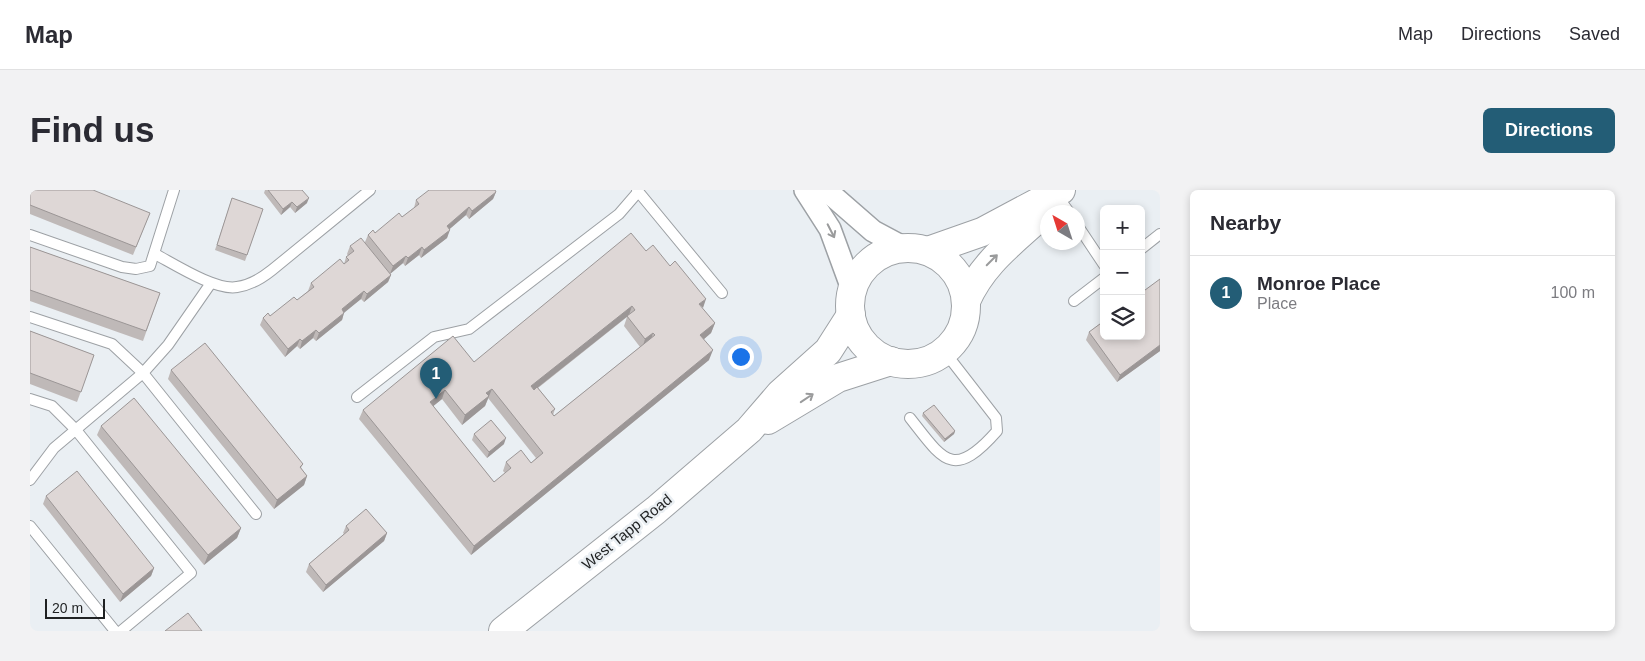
<!DOCTYPE html>
<meta charset="utf-8">
<style>
body{margin:0;font-family:Arial,sans-serif;background:#f2f2f3;color:#2b2b33}
.controls{position:absolute;right:15px;top:15px;display:grid;overflow:hidden;border-radius:8px;box-shadow:0 2px 8px #0003}
.controls button{width:45px;height:45px;display:grid;place-items:center;padding:0;border:0;border-bottom:1px solid #e1e1e2;background:#fff;color:#2b2b33;font:25px sans-serif}
.compass{position:absolute;left:1010px;top:15px;width:45px;height:45px;border-radius:50%;background:#fff;box-shadow:0 2px 8px #0003;rotate:321deg}
.scale{position:absolute;left:15px;bottom:12px;width:60px;box-sizing:border-box;padding-left:5px;border:2px solid #1f2122;border-top:0;font-size:14px;line-height:18px;white-space:nowrap;color:#1f2122;-webkit-text-stroke:4px #eaeff3;paint-order:stroke}
.you{position:absolute;left:710px;top:166px;width:18px;height:18px;margin:-12px;border:4px solid #fff;border-radius:50%;background:#1a73e8;box-shadow:0 0 0 8px #1a73e833}
.badge{display:grid;place-items:center;width:32px;height:32px;border-radius:50%;background:#235d76;color:#fff;font-size:16px;font-weight:700}
.pin{position:absolute;translate:-50% -41px;filter:drop-shadow(0 1px 2px #0008)}
.pin::after{content:'';position:absolute;top:26px;width:18px;height:15px;background:inherit;clip-path:polygon(0 0,100% 0,50% 100%)}
.list{margin:0;padding:0;list-style:none}
h2{display:flex;justify-content:space-between;align-items:center;height:65px;margin:0;padding:0 20px;font-size:21px}
h2 small{font-size:16px;font-weight:400;color:#7c7c81}
.list li{display:grid;grid-template-columns:32px 1fr auto;gap:15px;align-items:center;box-sizing:border-box;height:75px;padding:0 20px;border-top:1px solid #e1e1e2}
.list b{display:block;font-size:19px;white-space:nowrap}
.list p{margin:0;font-size:16px;white-space:nowrap;color:#7c7c81}
.list em{font-size:16px;font-style:normal;color:#7c7c81}
.icon{flex:none;width:28px;height:28px;fill:none;stroke:currentColor;stroke-width:2;stroke-linecap:round;stroke-linejoin:round}
.map{position:relative;flex:none;width:1130px;height:441px;overflow:hidden;border-radius:8px}
header{display:flex;align-items:center;gap:30px;box-sizing:border-box;height:70px;padding:0 25px;background:#fff;border-bottom:1px solid #e1e1e2}
header strong{font-size:24px}
nav{display:flex;gap:28px;margin-inline-start:auto;font-size:18px}
.intro{display:flex;align-items:center;justify-content:space-between;box-sizing:border-box;height:120px;padding:0 30px}
h1{margin:0;font-size:35px}
.button{padding:12px 22px;border-radius:8px;background:#235d76;color:#fff;font-size:18px;font-weight:700}
main{display:flex;gap:30px;padding:0 30px}
aside{flex:1;background:#fff;border-radius:8px;box-shadow:0 2px 8px #0003}
.map>svg:first-child{display:block}
.lines{fill:none;stroke-linecap:round;stroke-linejoin:round}
.lane-casing{stroke:#9da1a5;stroke-width:12}
.street-casing{stroke:#9da1a5;stroke-width:24}
.secondary-casing{stroke:#9da1a5;stroke-width:30}
.lane{stroke:#fff;stroke-width:10}
.street{stroke:#fff;stroke-width:21}
.secondary{stroke:#fff;stroke-width:28}
.wall{fill:#bfb9b8;fill-rule:evenodd}
.shaded-wall{fill:#9b9696}
.building{fill:#ded7d6;stroke:#9b9696;fill-rule:evenodd}
.oneway{stroke:#9a9b9c}
.labels{text-anchor:middle;stroke-width:5;stroke-linejoin:round;paint-order:stroke}
.street-label{font-size:15px;fill:#1f2122;stroke:#eaeff3}
</style>
<header>
<strong>Map</strong>
<nav><a>Map</a><a>Directions</a><a>Saved</a></nav>
</header>
<div class="intro"><h1>Find us</h1><a class="button">Directions</a></div>
<main>
<div class="map">
<svg width="1130" height="441" viewBox="0 0 1130 441">
<rect width="100%" height="100%" fill="#eaeff3"/>
<g class="lines">
<defs>
<g id="lane">
<path d="M607,0L692,103"/>
<path d="M1028,7L1039,22"/>
<path d="M1048,36L1074,75"/>
<path d="M0,45L92,77L106,79L120,76L144,0"/>
<path d="M1111,59L1130,44"/>
<path d="M125,64C144,74 186,101 207,97C221,95 232,88 242,80L340,0"/>
<path d="M1044,111L1074,88"/>
<path d="M0,127L82,154L113,183L226,324"/>
<path d="M327,207L404,147L439,139L589,24L608,2"/>
<path d="M0,209L22,216L46,240L161,383L91,441"/>
<path d="M880,228C913,270 923,291 967,241L966,228L914,161"/>
<path d="M0,290L24,258L113,183L138,155L181,93"/>
<path d="M0,336L85,441"/>
</g>
<g id="street">
<path d="M775,0L800,39L822,99"/>
<path d="M796,0L843,41L873,57"/>
</g>
<g id="secondary">
<circle cx="878" cy="116" r="58"/>
<path d="M898,61L952,42L1031,0"/>
<path d="M936,111C954,70 987,49 1018,19L1022,12"/>
<path d="M738,230L808,188L861,171"/>
<path d="M473,441L626,320L719,240L750,204L798,161L821,125"/>
</g>
</defs>
<use href="#lane" class="lane-casing"/>
<use href="#street" class="street-casing"/>
<use href="#secondary" class="secondary-casing"/>
<use href="#lane" class="lane"/>
<use href="#street" class="street"/>
<use href="#secondary" class="secondary"/>
</g>
<g class="wall">
<path d="M0,0L120,23L103,65L0,24Z"/>
<path d="M235,0H272L277,13L265,23L260,17L251,25L234,3Z"/>
<path d="M466,2L463,9L439,29L436,25L419,39L417,48L391,68L389,65L375,76L373,73L360,84L361,85L358,92L334,112L331,109L314,122L312,130L286,151L283,148L270,159L267,156L255,167L230,135L233,128L240,126L267,110L278,101L281,93L314,74L316,67L318,66L317,64L320,56L335,52L338,45L345,43L372,27L384,18L386,10Z"/>
<path d="M202,8L233,19L215,71L185,60Z"/>
<path d="M0,57L130,103L113,151L0,111Z"/>
<path d="M616,61L672,118L685,133L681,143L674,149L679,170L441,365L329,229L333,220L444,172ZM597,127L594,136L610,157L524,226L523,225L525,219L508,198ZM458,208L506,268L501,273L476,272L473,281L475,283L464,292L403,216L412,209L432,235L455,216Z"/>
<path d="M1130,89V161L1087,192L1056,150L1059,142Z"/>
<path d="M0,141L64,165L47,212L0,194Z"/>
<path d="M141,180L273,274L271,278L277,286L274,295L244,319L138,189Z"/>
<path d="M893,223L925,241L924,244L914,252L892,226Z"/>
<path d="M71,236L211,338L207,348L174,375L67,245Z"/>
<path d="M444,244L474,254L457,268L442,250Z"/>
<path d="M16,306L124,378L121,386L90,412L13,314Z"/>
<path d="M316,336L357,343L354,351L293,402L276,382L279,374L314,344L313,343Z"/>
</g>
<g class="shaded-wall">
<path d="M466,2L463,9L439,29L442,21Z"/>
<path d="M279,8L277,13L265,23L267,17Z"/>
<path d="M262,12L260,17L251,25L253,19Z"/>
<path d="M439,17L436,25L414,44L417,36Z"/>
<path d="M420,40L417,48L391,68L394,60Z"/>
<path d="M392,57L389,65L375,76L378,68Z"/>
<path d="M376,66L373,73L360,84L363,76Z"/>
<path d="M361,85L358,92L334,112L337,104Z"/>
<path d="M334,101L331,109L309,127L312,119Z"/>
<path d="M676,109L673,118L669,114Z"/>
<path d="M602,116L599,125L497,206L501,196Z"/>
<path d="M314,123L312,130L286,151L289,143Z"/>
<path d="M685,133L681,143L667,155L670,145Z"/>
<path d="M286,140L283,148L270,159L272,151Z"/>
<path d="M623,143L620,153L612,159L615,149Z"/>
<path d="M270,149L267,156L255,167L258,159Z"/>
<path d="M1130,155V161L1087,192L1090,185Z"/>
<path d="M683,160L679,170L441,365L444,356Z"/>
<path d="M462,199L455,216L432,235L435,225L456,203Z"/>
<path d="M415,200L412,209L396,222L400,212Z"/>
<path d="M925,241L924,244L914,252L915,249Z"/>
<path d="M476,248L474,254L457,268L459,262Z"/>
<path d="M277,286L274,295L244,319L247,310Z"/>
<path d="M211,338L207,348L174,375L178,365Z"/>
<path d="M357,343L354,351L293,402L296,395Z"/>
<path d="M124,378L121,386L90,412L93,404Z"/>
</g>
<g class="building">
<path d="M0,0H63L120,23L106,57L0,15Z"/>
<path d="M238,0H272L279,8L267,17L262,12L253,19Z"/>
<path d="M399,0H465L466,2L442,21L439,17L417,36L420,40L394,60L392,57L378,68L376,66L363,76L338,45L343,40L345,43L369,23L372,27L389,14L386,10Z"/>
<path d="M202,8L233,19L217,65L187,55Z"/>
<path d="M601,43L616,61L623,55L640,76L645,71L676,109L669,114L685,133L670,145L683,160L444,356L333,220L423,146L444,172ZM602,116L605,120L597,126L615,149L623,143L625,145L524,226L521,222L525,219L507,197L504,200L501,196ZM462,199L513,263L501,273L491,260L476,272L481,278L464,292L400,212L415,200L435,225L459,206L456,203Z"/>
<path d="M331,48L361,85L337,104L334,101L312,119L314,123L289,143L286,140L272,151L270,149L258,159L233,128L238,123L240,126L264,107L267,110L284,97L281,93L310,69L314,74L319,70L316,67L324,61L320,56Z"/>
<path d="M0,57L130,103L116,141L0,100Z"/>
<path d="M1130,89V155L1090,185L1059,142L1074,131V146H1111V103Z"/>
<path d="M0,141L64,165L51,202L0,183Z"/>
<path d="M175,153L273,274L270,277L277,286L247,310L141,180Z"/>
<path d="M104,208L211,338L178,365L71,236Z"/>
<path d="M904,215L925,241L915,249L893,223Z"/>
<path d="M461,230L476,248L459,262L444,244Z"/>
<path d="M47,281L124,378L93,404L16,306Z"/>
<path d="M336,319L357,343L296,395L279,374L319,340L316,336Z"/>
<path d="M158,423L172,441H135Z"/>
</g>
<defs><path id="oneway-shaft" d="M-6 0H5M1.5-3L5.5 0L1.5 3" fill="none" stroke-width="1.6" stroke-linecap="round" stroke-linejoin="round" transform="scale(1.25)"/></defs>
<g class="oneway">
<use href="#oneway-shaft" transform="translate(801 41) rotate(63)"/>
<use href="#oneway-shaft" transform="translate(962 70) rotate(-45)"/>
<use href="#oneway-shaft" transform="translate(777 208) rotate(-34)"/>
</g>
<g class="labels">
<g class="street-label">
<text transform="translate(597 342) rotate(-39)" y="5">West Tapp Road</text>
</g>
</g>
</svg>
<div class="controls">
<button>+</button>
<button>−</button>
<button><svg class="icon" aria-label="layers" viewBox="0 0 24 24"><path d="M12 4l9 5-9 5-9-5zM3 14l9 5 9-5"/></svg></button>
</div>
<svg class="compass" viewBox="-18 -18 36 36"><path d="M0-13l5 13h-10z" fill="#e53935"/><path d="M0 13l5-13h-10z" fill="#7c7c81"/></svg>
<div class="scale">20 m</div>
<div class="you"></div>
<div class="pin badge" style="left:406px;top:209px">1</div>
</div>
<aside>
<h2>Nearby<small></small></h2>
<ul class="list">
<li><span class="badge">1</span><div><b>Monroe Place</b><p>Place</p></div><em>100 m</em></li>
</ul>
</aside>
</main>
